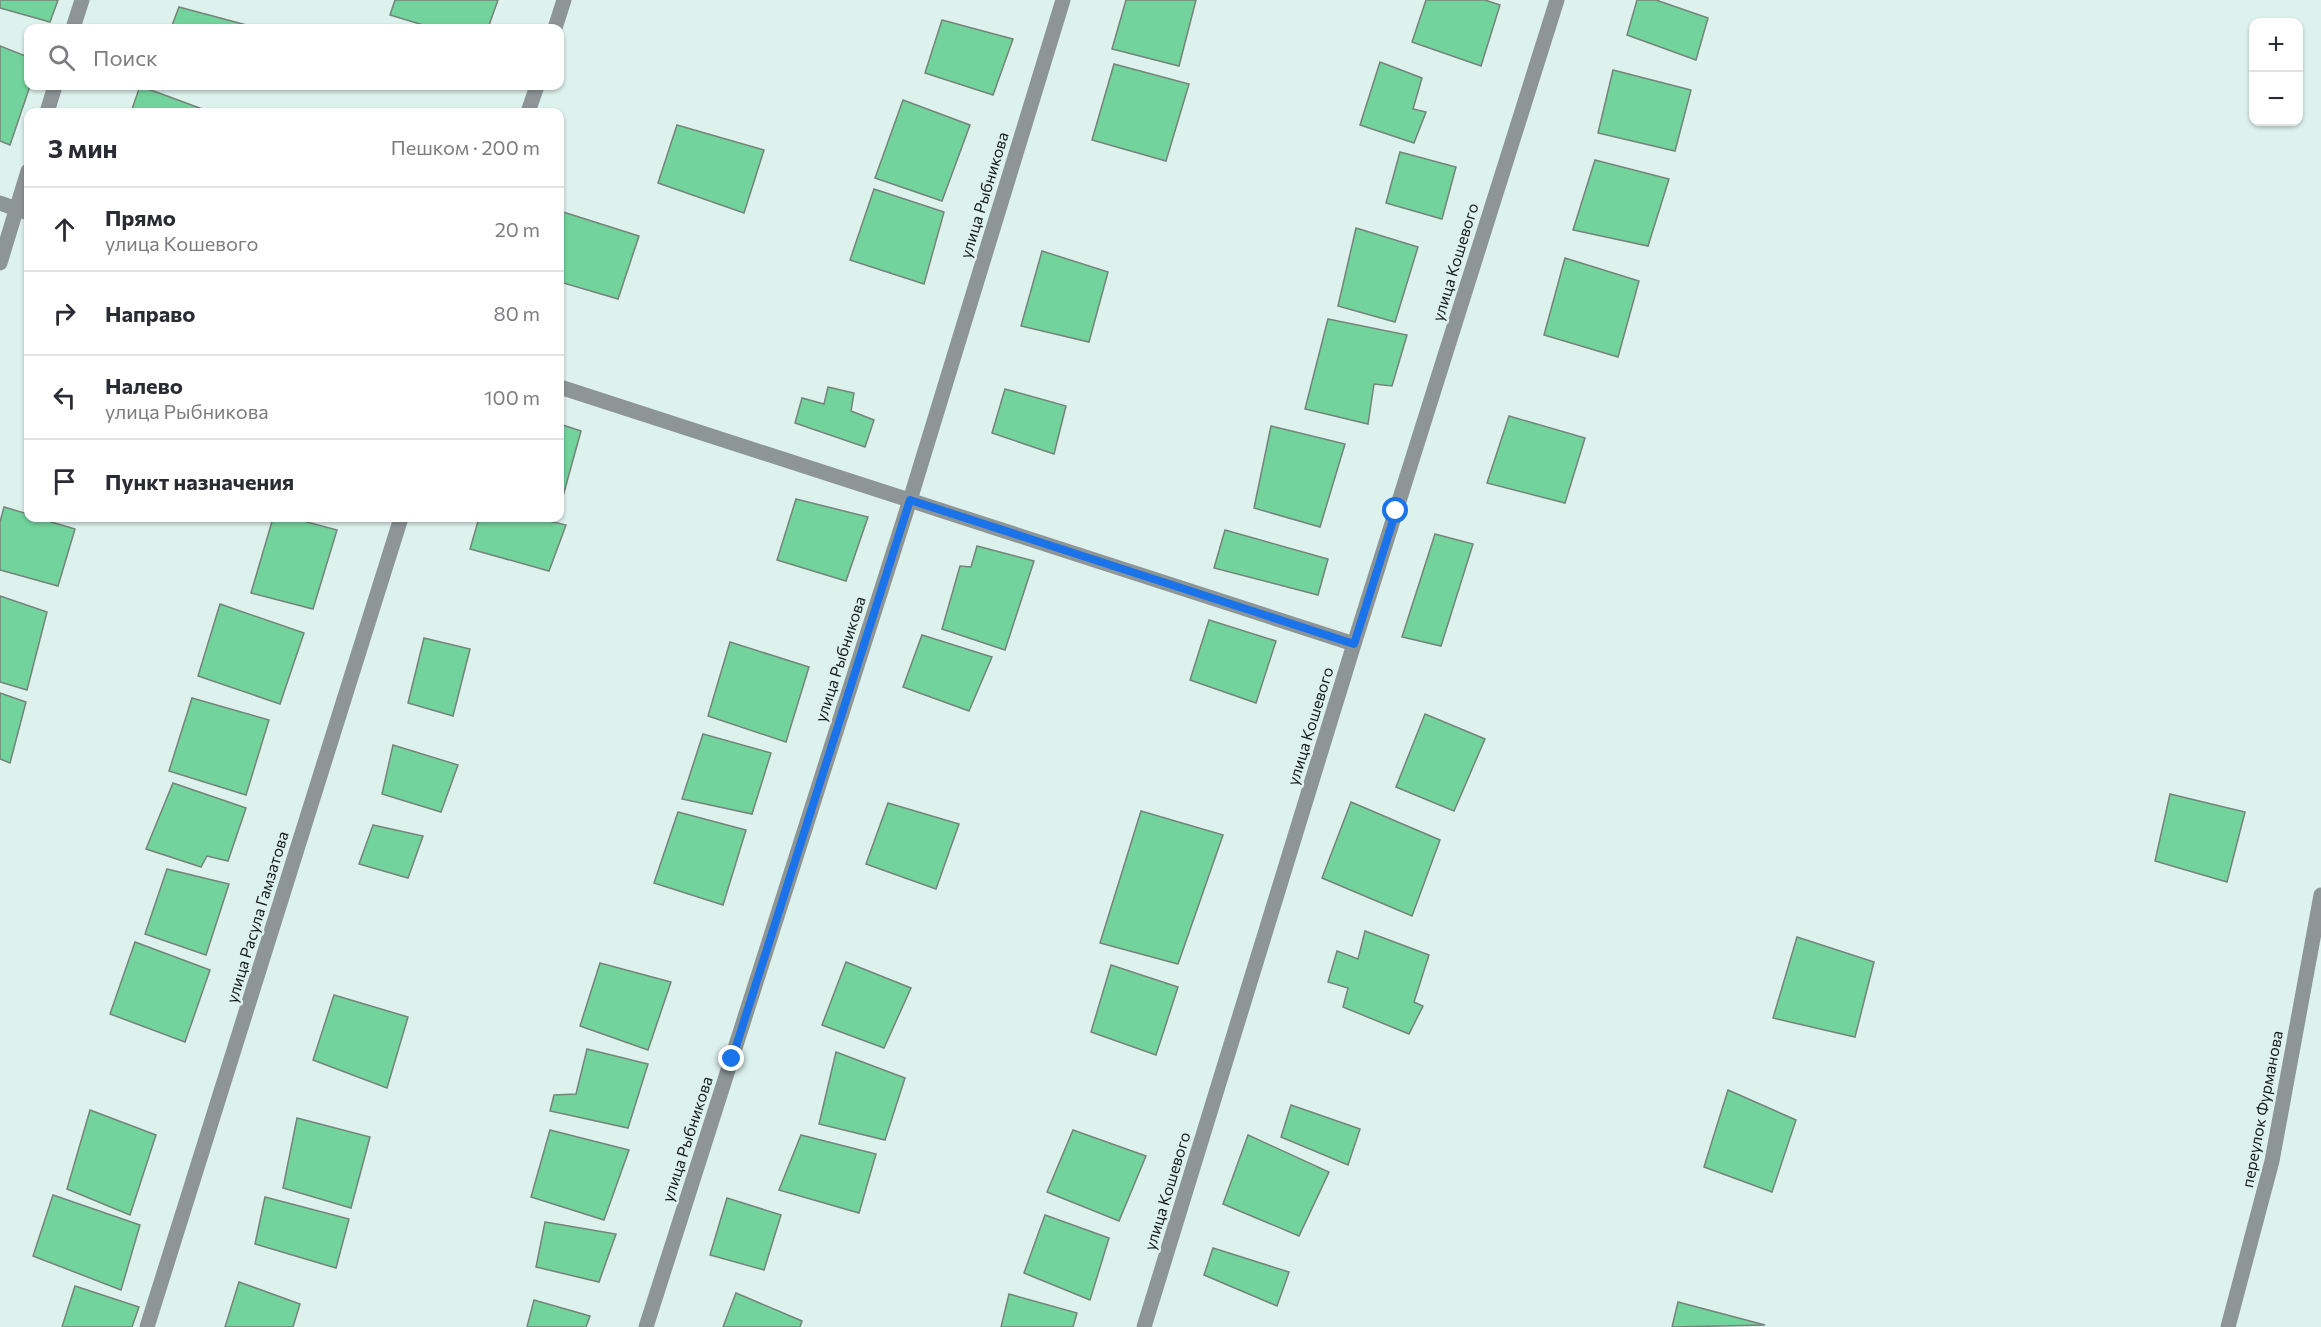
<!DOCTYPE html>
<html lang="ru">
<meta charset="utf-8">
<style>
body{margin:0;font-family:Commissioner,sans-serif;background:#f7f7f7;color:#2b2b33}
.controls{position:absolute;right:18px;top:18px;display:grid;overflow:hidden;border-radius:12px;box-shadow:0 2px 4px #0004}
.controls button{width:54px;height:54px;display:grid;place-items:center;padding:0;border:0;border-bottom:2px solid #e1e1e2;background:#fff;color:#2b2b33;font:30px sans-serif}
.stop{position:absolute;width:18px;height:18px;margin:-14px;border:4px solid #1a73e8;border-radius:50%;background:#fff}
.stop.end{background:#1a73e8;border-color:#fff;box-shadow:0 2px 6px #0008}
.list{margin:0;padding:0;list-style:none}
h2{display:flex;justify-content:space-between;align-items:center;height:78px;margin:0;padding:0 24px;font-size:26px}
h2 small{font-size:20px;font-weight:400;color:#7c7c81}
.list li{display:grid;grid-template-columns:39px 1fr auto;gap:18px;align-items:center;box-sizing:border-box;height:84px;padding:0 24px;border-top:2px solid #e1e1e2}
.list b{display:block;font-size:22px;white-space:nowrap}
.list p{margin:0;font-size:20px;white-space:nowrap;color:#7c7c81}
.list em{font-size:20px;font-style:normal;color:#7c7c81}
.icon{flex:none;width:33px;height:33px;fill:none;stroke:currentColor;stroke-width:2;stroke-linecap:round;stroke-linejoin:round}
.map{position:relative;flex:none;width:2321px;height:1327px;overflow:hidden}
.search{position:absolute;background:#fff;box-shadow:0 2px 4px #0004;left:24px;top:24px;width:540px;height:66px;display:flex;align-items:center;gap:15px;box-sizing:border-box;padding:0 21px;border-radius:12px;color:#7c7c81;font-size:22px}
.panel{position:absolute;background:#fff;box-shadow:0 2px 4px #0004;left:24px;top:108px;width:540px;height:414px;border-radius:12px}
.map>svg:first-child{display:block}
.building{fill:#72d39c;stroke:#75837a;stroke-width:1.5}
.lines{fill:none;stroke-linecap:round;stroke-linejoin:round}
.minor{stroke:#8d9597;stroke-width:15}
.route{stroke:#1a73e8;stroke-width:8}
.labels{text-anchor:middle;stroke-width:5;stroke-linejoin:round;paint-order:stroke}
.street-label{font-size:16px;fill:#141b1a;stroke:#ddf1ed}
</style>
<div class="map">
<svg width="2321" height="1327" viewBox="0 0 2321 1327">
<rect width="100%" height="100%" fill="#ddf1ed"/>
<g class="building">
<path d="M0,0H58L50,22L0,8Z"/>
<path d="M395,0H498L488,28H433L390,15Z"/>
<path d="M1126,0H1196L1179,66L1112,49Z"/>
<path d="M1426,0H1485L1500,5L1481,66L1412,42Z"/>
<path d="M1637,0H1656L1708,18L1696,60L1627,35Z"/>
<path d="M179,7L254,27L171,28Z"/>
<path d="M942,20L1013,39L993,95L925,73Z"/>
<path d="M0,46L28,57V86H30L10,145L0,141Z"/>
<path d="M1380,62L1422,78L1413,109L1426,112L1414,143L1360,125Z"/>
<path d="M1114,64L1189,84L1166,161L1092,140Z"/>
<path d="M1613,70L1691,90L1675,151L1598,133Z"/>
<path d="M140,86L205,110L204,112H131Z"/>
<path d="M903,100L970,125L942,201L875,178Z"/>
<path d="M677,125L764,150L744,213L658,183Z"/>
<path d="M1400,152L1456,167L1442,219L1386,203Z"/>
<path d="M1595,160L1669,179L1648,246L1573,230Z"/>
<path d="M874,189L944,212L924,284L850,260Z"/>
<path d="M560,211L639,236L618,299L560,282Z"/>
<path d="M1356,228L1418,247L1395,322L1338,306Z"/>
<path d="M1042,251L1108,272L1089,342L1021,326Z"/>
<path d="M1565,258L1639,281L1618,357L1544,335Z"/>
<path d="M1328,319L1407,335L1392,386L1374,384L1368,424L1305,409Z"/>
<path d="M828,387L854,393L851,411L874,420L865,447L795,423L802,398L824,404Z"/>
<path d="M1005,389L1066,406L1054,454L992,433Z"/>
<path d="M1509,416L1585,438L1565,503L1487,483Z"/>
<path d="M560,424L581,431L560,507Z"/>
<path d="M1271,426L1345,444L1320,527L1254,508Z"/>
<path d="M796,499L868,517L846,581L777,560Z"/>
<path d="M4,507L28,514V518H38L75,529L58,586L0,570V522Z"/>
<path d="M273,518H292L337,530L313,609L251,593Z"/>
<path d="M479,518H536L566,525L549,571L470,549Z"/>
<path d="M1225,530L1328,559L1318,595L1214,568Z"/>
<path d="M1435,534L1473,544L1441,646L1402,637Z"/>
<path d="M977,546L1034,561L1005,650L942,629L960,566L971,567Z"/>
<path d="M0,596L47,612L27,690L0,682Z"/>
<path d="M220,604L304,633L280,704L198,676Z"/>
<path d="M1209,620L1276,641L1256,703L1190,680Z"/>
<path d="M922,635L992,657L969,711L903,687Z"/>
<path d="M424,638L470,649L453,716L408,703Z"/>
<path d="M730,642L809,667L786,742L708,716Z"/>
<path d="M0,693L26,702L10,763L0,759Z"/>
<path d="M192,698L269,720L246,795L169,771Z"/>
<path d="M1425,714L1485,739L1454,811L1396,787Z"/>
<path d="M703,734L771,753L752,814L682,799Z"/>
<path d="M393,745L458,765L441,812L382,794Z"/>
<path d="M173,783L246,808L228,861L207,856L201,867L146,849Z"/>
<path d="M2170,794L2245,812L2227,882L2155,861Z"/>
<path d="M1351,802L1440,840L1412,916L1322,878Z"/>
<path d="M888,803L959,824L936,889L866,864Z"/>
<path d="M1141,811L1223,835L1178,964L1100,943Z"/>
<path d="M678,812L746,830L723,905L654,883Z"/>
<path d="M373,825L423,836L408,878L359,864Z"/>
<path d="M167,869L229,884L206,955L145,934Z"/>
<path d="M1365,931L1429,955L1414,1002L1423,1006L1409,1034L1343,1007L1348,988L1328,982L1337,951L1358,959Z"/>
<path d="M1797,937L1874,962L1855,1037L1773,1018Z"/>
<path d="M135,942L210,970L185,1042L110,1014Z"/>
<path d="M846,962L911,988L884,1048L822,1025Z"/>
<path d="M600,963L671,982L648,1050L580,1026Z"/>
<path d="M1111,965L1178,987L1156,1055L1091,1032Z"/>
<path d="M334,995L408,1017L387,1088L313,1060Z"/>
<path d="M587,1049L648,1064L628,1128L550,1111L554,1095L576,1094Z"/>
<path d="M836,1052L905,1078L885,1140L819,1124Z"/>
<path d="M1728,1090L1796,1120L1772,1192L1704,1167Z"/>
<path d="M1291,1105L1360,1129L1348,1165L1281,1137Z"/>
<path d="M90,1110L156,1135L130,1215L67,1189Z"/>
<path d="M297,1118L370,1137L351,1208L283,1188Z"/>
<path d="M550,1130L629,1150L604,1220L531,1197Z"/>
<path d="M1073,1130L1146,1156L1119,1221L1047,1192Z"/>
<path d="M801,1135L876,1154L859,1213L779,1190Z"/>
<path d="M1248,1135L1329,1172L1299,1236L1223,1204Z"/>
<path d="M53,1195L140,1225L121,1290L33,1256Z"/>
<path d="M265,1197L349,1219L336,1268L255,1244Z"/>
<path d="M727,1198L781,1215L764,1270L710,1255Z"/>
<path d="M1045,1215L1109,1238L1090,1300L1024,1273Z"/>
<path d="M545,1222L616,1234L599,1282L536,1267Z"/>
<path d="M1213,1248L1289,1272L1277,1306L1204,1275Z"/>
<path d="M239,1282L300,1304L293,1327H225Z"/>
<path d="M75,1286L139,1307L132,1327H62Z"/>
<path d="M736,1293L802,1321L800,1327H723Z"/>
<path d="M1009,1294L1077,1313L1073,1327H1001Z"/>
<path d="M534,1300L590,1316L586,1327H527Z"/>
<path d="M1678,1302L1765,1325L1672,1327Z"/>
</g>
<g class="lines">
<g class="minor">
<path d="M73,28L82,0"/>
<path d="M555,28L564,0"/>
<path d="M47,112L55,86"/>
<path d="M528,112L537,86"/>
<path d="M0,203L28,213"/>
<path d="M0,263L28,171"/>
<path d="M560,387L1354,644"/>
<path d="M147,1327L401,518"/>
<path d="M646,1327L910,500L1063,0"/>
<path d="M1144,1327L1354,644L1557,0"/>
<path d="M2228,1327L2272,1161L2321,895"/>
</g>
</g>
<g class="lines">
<path class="route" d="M732,1059L910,500L1354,644L1396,511"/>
</g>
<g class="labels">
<g class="street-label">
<text transform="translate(984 195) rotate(-73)" y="6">улица Рыбникова</text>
<text transform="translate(1455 262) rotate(-73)" y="6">улица Кошевого</text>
<text transform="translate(840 659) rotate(-72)" y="6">улица Рыбникова</text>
<text transform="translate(1310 726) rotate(-73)" y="6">улица Кошевого</text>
<text transform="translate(257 917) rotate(-73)" y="6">улица Расула Гамзатова</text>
<text transform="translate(2262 1109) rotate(-79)" y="6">переулок Фурманова</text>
<text transform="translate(687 1139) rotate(-72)" y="6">улица Рыбникова</text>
<text transform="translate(1167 1191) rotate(-73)" y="6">улица Кошевого</text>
</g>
</g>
</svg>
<div class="controls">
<button>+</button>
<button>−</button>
</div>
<div class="stop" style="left:1396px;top:511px"></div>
<div class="stop end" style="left:732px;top:1059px"></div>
<div class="search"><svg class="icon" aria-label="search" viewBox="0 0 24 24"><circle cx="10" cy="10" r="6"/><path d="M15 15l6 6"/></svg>Поиск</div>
<section class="panel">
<h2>3 мин<small>Пешком · 200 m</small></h2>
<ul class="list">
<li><svg class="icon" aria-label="ahead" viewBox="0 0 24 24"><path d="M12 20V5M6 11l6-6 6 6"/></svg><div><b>Прямо</b><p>улица Кошевого</p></div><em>20 m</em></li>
<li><svg class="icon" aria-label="right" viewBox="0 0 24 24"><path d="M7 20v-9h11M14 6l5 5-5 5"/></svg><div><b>Направо</b></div><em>80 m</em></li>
<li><svg class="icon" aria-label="left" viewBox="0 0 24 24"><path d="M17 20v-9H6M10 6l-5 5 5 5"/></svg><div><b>Налево</b><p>улица Рыбникова</p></div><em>100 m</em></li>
<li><svg class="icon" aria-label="arrive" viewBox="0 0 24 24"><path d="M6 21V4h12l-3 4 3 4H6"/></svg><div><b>Пункт назначения</b></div></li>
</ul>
</section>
</div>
